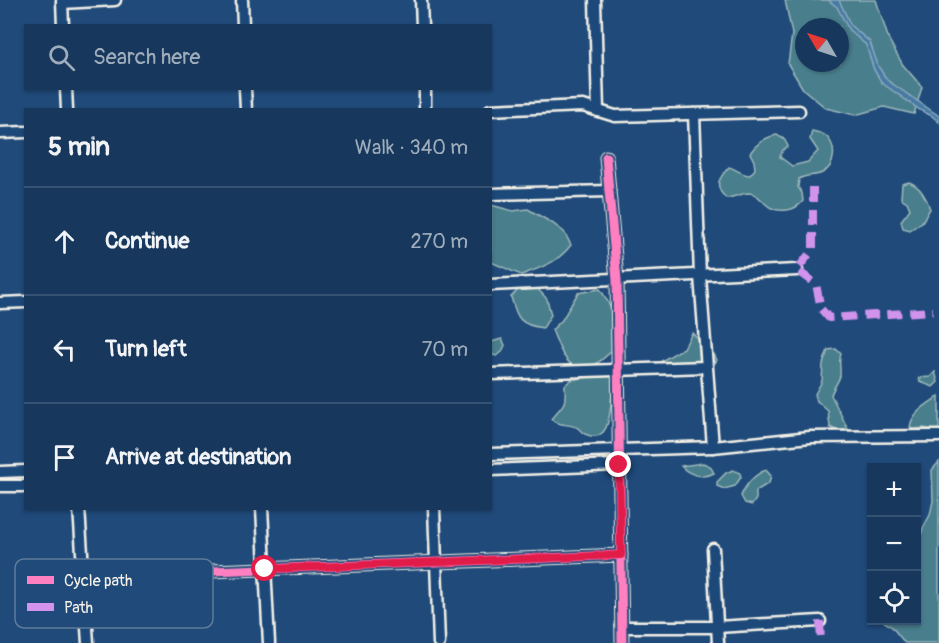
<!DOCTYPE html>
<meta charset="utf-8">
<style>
body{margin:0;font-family:Pangolin,sans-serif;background:#244365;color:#f1f3f6}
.controls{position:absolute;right:18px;bottom:18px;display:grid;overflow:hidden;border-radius:0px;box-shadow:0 2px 4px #0004}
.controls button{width:54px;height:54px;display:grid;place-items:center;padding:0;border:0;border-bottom:2px solid #365272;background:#17385c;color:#f1f3f6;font:30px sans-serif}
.compass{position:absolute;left:795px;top:18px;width:54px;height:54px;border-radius:50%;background:#17385c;box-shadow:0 2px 4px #0004;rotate:309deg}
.stop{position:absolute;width:18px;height:18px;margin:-14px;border:4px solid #e11d48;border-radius:50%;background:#fff}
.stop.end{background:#e11d48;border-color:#fff;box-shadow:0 2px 6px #0008}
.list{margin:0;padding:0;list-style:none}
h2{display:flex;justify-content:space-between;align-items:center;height:78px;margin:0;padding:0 24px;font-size:26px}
h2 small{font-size:20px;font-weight:400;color:#9eacbb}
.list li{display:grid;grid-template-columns:39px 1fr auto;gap:18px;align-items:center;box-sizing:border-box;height:108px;padding:0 24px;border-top:2px solid #365272}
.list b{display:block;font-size:22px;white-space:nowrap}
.list em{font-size:20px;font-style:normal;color:#9eacbb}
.icon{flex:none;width:33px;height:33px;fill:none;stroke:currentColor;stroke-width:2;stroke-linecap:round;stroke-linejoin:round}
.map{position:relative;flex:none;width:939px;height:643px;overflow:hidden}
.search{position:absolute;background:#17385c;box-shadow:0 2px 4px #0004;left:24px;top:24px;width:468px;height:66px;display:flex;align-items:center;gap:15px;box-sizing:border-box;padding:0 21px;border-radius:0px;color:#9eacbb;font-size:22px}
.panel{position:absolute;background:#17385c;box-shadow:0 2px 4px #0004;left:24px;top:108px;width:468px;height:402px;border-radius:0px}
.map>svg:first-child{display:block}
.green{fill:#497e8c;stroke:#9eb8ba;stroke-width:1.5;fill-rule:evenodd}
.water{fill:#467aa3;stroke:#8caabf;stroke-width:1.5}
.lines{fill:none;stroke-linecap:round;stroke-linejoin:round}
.minor-casing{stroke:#f4f1e8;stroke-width:15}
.minor{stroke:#1f4a7a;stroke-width:10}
.quiet{stroke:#d193ec;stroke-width:8;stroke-dasharray:15 8;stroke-linecap:butt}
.cycleway-casing{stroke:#1f4a7a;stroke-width:13}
.cycleway{stroke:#ff80c0;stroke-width:9}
.route{stroke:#e11d48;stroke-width:8}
.key{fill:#1f4a7a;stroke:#5f7c9b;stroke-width:1.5}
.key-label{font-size:16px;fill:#f4f1e8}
</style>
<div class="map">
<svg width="939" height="643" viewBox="0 0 939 643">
<rect width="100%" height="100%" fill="#1f4a7a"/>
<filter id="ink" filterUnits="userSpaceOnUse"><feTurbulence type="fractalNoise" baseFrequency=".0167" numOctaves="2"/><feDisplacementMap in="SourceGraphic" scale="12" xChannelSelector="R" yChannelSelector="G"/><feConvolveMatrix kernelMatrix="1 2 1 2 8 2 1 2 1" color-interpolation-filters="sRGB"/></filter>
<g filter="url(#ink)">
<g class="green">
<path d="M785,0H876L889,40L903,65L922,87L914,114L884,107L855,115L826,108L803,89L788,64L792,34ZM804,27H840V63H804Z"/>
<path d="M812,131C816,132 823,134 826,136C837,146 836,166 822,173C814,177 807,174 799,179L798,187L802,193L803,201C799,206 794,209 787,210C763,213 764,194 749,193C742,193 733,198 726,198C713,186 719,178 729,167C737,169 741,175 750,175L755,169L754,161L750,153C757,143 765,137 777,135L784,139L788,146L783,150L780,157L792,166L808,162L818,151L810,139Z"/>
<path d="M909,182C920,186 927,198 930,209L922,222L910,230L903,228L901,221L910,209L907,202L901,198L902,184Z"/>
<path d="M491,205L513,211L528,209L552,223L564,232L571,245C557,263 542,267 521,275L491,262Z"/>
<path d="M521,287H536L547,299L551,315L543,328C520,325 517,319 511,297Z"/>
<path d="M600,289C616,312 614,321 614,348C601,363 579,380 564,356C559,349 556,339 552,330L562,320L578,293Z"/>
<path d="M692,333L714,354L717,360C710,372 699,377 686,370L665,375L658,372L656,364L684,348Z"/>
<path d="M502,339L505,345L502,352L496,356L491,354V342Z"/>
<path d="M836,349L841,354C838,362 841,368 840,376C838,383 833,388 831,395L848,429L843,434L830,427L828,411L817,401L815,394L822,381L823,364L828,350Z"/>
<path d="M935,372L938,382L933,387L920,382L919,378L930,377Z"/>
<path d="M593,376H617C616,382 613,388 612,394C610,408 611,446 585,434C582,433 580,430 578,428C569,423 560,427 551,419C564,403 566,407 565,385L571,380Z"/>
<path d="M939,396V431L924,428L913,429L910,427C912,412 928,404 939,396Z"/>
<path d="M939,462V643H905L892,627L883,621L916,620L917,553L923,528L930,515L933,501L932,470Z"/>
<path d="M703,463L710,466L714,473C703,479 689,475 681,466Z"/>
<path d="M733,470L740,473L741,477L735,486L724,489L717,486V482L726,473Z"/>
<path d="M766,470L771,476L769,483L756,491V499L752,505L745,503L741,496C745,485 755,474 766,470Z"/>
</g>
<path class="water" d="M828,0H839L851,26L870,42L878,66L887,80L939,116V122L932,116L920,110L882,83L874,70L866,45L849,30L837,7Z"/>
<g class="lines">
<defs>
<g id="minor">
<path d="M62,0L63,26"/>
<path d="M242,0L243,26"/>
<path d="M421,0L422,26"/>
<path d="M595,0L598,111"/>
<path d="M62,3L115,0"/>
<path d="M66,88L67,110"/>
<path d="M245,88L246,110"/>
<path d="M425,88V110"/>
<path d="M490,110L583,106L615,116L799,111"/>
<path d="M694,114L700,276L713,447"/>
<path d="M0,133L26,132"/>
<path d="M606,157L617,280L622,643"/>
<path d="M490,194L609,191"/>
<path d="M490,285L797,270"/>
<path d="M0,303L26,302"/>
<path d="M490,374L706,367"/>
<path d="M490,454L713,447L810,437L939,436"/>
<path d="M490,470L619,465"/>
<path d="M0,472L26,471"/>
<path d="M0,486H26"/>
<path d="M79,508L88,643"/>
<path d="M262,508L269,643"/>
<path d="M434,508L439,643"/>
<path d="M713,549L718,643"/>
<path d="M83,576L621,555"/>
<path d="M622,627H717L820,621"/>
</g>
</defs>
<use href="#minor" class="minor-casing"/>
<use href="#minor" class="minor"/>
<g class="quiet">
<path d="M813,187V249L797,270L816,284L821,309L829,318L933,311"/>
<path d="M820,621L821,643"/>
</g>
<defs>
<g id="cycleway">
<path d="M606,157L617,280L622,643"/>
<path d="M83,576L621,555"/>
</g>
</defs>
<use href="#cycleway" class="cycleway-casing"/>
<use href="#cycleway" class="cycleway"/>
</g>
</g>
<g class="lines" filter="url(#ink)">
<path class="route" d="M265,569L621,555L619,465"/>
</g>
<rect x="15" y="559" width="198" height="69" rx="9" class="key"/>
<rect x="27" y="576" width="27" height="8" fill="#ff80c0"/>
<rect x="27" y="603" width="27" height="8" fill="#d193ec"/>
<g class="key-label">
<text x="64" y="586">Cycle path</text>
<text x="64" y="613">Path</text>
</g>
</svg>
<div class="controls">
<button>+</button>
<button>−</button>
<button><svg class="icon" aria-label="locate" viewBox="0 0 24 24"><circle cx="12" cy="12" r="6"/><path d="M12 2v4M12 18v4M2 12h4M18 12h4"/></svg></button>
</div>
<svg class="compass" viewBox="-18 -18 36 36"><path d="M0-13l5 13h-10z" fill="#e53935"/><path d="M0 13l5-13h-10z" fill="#9eacbb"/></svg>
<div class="stop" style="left:265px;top:569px"></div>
<div class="stop end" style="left:619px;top:465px"></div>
<div class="search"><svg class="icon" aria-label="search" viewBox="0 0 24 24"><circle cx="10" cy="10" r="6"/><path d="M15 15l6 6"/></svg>Search here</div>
<section class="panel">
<h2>5 min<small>Walk · 340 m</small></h2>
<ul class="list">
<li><svg class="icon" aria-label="ahead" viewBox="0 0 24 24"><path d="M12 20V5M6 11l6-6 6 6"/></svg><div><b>Continue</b></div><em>270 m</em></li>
<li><svg class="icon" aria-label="left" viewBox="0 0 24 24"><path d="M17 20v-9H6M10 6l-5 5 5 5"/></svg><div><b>Turn left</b></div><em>70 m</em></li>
<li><svg class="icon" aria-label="arrive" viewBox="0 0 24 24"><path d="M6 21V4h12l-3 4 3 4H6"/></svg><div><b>Arrive at destination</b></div></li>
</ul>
</section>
</div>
